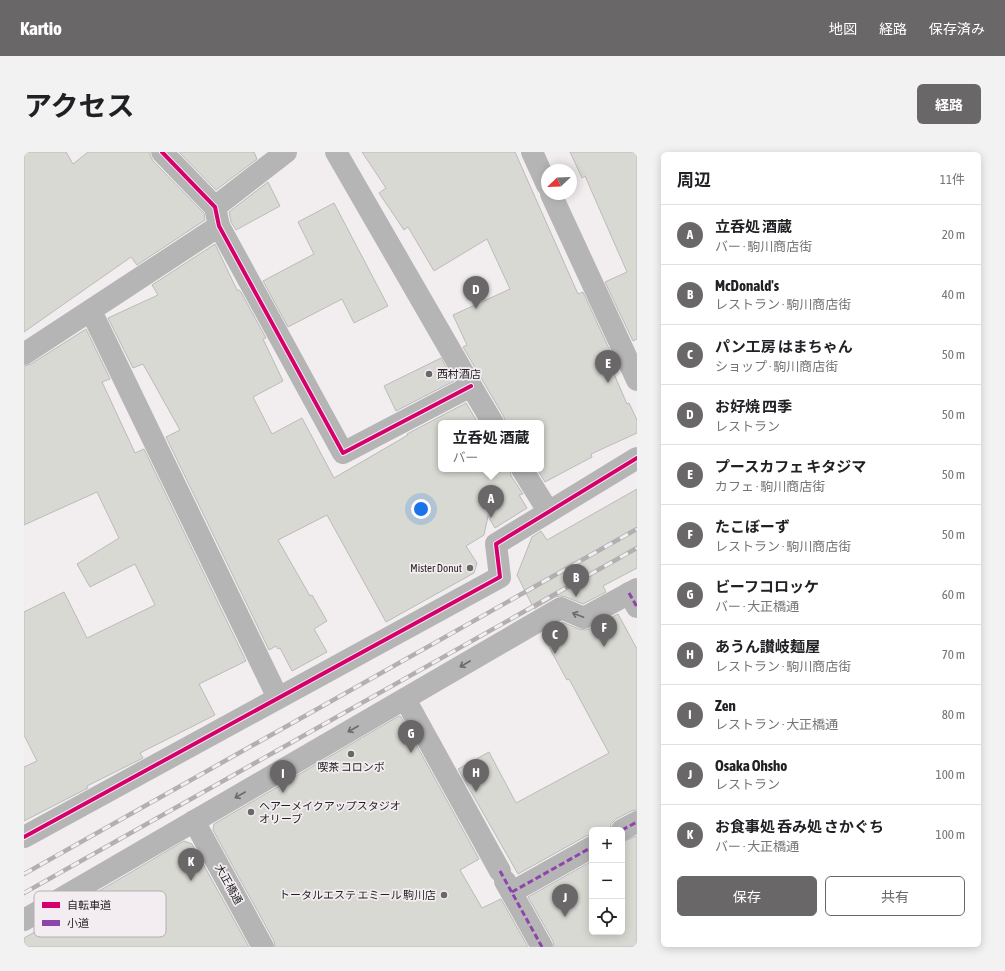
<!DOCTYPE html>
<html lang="ja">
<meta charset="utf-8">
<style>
body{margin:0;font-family:"Asap Condensed","Noto Sans JP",sans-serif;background:#f2f2f2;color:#202124}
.controls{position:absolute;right:12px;bottom:12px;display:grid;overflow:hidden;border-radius:6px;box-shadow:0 2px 10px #0003}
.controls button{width:36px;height:36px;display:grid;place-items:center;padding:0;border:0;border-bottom:1px solid #e0e0e0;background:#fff;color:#202124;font:20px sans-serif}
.compass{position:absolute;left:517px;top:12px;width:36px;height:36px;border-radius:50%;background:#fff;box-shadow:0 2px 10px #0003;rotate:247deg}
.you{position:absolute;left:397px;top:357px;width:14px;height:14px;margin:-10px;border:3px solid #fff;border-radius:50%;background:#1a73e8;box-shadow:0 0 0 6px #1a73e833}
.badge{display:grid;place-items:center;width:26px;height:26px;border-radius:50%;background:#6a6769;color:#fff;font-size:13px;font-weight:700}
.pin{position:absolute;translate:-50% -33px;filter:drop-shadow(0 1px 2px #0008)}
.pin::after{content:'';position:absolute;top:21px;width:14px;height:12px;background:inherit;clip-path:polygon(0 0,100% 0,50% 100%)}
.popup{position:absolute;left:414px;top:268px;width:106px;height:52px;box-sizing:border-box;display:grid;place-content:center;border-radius:6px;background:#fff;filter:drop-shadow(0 1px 3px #0005);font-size:13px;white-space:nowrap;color:#757577}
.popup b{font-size:15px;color:#202124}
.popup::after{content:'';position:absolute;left:50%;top:100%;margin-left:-8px;border:8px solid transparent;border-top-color:#fff}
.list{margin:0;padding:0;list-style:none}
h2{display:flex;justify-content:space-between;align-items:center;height:52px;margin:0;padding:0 16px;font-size:17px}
h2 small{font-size:13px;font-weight:400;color:#757577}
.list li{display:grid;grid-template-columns:26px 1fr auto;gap:12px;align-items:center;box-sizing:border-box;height:60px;padding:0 16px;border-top:1px solid #e0e0e0}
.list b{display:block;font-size:15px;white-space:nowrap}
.list p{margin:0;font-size:13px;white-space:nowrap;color:#757577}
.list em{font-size:13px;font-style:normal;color:#757577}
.actions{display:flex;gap:8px;padding:12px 16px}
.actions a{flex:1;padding:9px 0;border:1px solid #6a6769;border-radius:6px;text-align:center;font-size:14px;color:#6a6769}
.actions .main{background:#6a6769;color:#fff}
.icon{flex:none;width:22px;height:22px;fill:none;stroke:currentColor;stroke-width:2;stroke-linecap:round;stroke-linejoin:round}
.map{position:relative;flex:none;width:613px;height:795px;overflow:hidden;border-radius:6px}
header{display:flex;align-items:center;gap:24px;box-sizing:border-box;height:56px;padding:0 20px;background:#6a6769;color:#fff}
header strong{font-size:19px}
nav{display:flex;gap:22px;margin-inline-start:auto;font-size:14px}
.intro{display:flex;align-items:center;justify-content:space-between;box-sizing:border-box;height:96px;padding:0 24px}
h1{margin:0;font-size:28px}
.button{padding:10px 18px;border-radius:6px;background:#6a6769;color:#fff;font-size:14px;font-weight:700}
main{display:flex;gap:24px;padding:0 24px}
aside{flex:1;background:#fff;border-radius:6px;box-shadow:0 2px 10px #0003}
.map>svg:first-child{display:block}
.building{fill:#d8d9d2;stroke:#bcbaba}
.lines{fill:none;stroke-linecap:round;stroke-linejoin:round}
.pedestrian{stroke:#b6b5b5;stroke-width:22}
.minor{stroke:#b6b5b5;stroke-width:22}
.rail-casing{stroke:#b1afaf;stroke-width:4.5}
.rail{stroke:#f3edf1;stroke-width:3;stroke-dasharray:9;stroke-linecap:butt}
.quiet{stroke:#8e44ad;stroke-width:3;stroke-dasharray:6 3;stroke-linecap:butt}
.cycleway-casing{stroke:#f3edf1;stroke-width:6}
.cycleway{stroke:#d6006c;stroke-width:4}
.oneway{stroke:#6c6a6a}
.poi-dot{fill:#6a6769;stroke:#f3edf1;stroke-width:1.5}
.labels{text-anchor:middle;stroke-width:3.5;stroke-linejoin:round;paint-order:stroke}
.poi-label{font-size:11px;fill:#211f20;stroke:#f3edf1;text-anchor:start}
.street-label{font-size:11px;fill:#211f20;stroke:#f3edf1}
.key{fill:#f3edf1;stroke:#b4afb2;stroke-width:1}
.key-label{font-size:11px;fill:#211f20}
</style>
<header>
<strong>Kartio</strong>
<nav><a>地図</a><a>経路</a><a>保存済み</a></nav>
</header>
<div class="intro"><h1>アクセス</h1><a class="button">経路</a></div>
<main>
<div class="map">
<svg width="613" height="795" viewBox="0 0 613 795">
<rect width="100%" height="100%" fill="#f2eef0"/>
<g class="building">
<path d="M0,0H42L49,12L64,0H126V3L129,9L180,61L181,68L113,113L107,105L0,180Z"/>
<path d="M155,0H230L233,7L192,38Z"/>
<path d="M338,0H491L554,142L559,140L586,199L581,201L603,252L605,251L613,268V281L567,302L568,305L521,330L513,317H517V271H481L480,265L439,195L443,193L429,163L486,137L463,87L410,119L384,75L380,78L355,41L362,36Z"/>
<path d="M546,0H613V187L609,189L581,130L603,120L561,24L558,26Z"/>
<path d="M244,30L256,54L212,78L207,70L205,60Z"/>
<path d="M310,51L364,154L330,171L318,147L264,175L239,129L290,102L274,70Z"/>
<path d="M191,92L213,138H215L217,140L242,186L239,187L259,229L229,245L248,282L278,266L310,326L384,283L383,282L442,251L454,271H417V317H486L487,324L499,342L495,343L503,356L471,376L464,364L460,383L442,394L453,411L450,421L362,470L303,363L254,388L286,444L288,443L303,469L290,477L303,500L268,519L256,496L254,497L252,494L245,498L142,285L156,278L119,212L109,216L84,166L134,143L128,133Z"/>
<path d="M62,177L86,227L78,230L111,301L120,297L222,509L175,532L191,563L116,601L119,606L63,634L64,636L0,669V615L13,609L0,583V460L40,440L63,486L131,453L111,412L66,435L53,412L95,386L73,340L0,373V214L7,212Z"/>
<path d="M417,206L430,229L372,259L360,234Z"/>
<path d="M613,337V416L579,434L582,440L559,452L542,445L536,444L531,445L510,457L493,423L508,385L517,379L523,388Z"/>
<path d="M594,462L613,497V658L607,659L592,667L587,672L586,678H568V683L562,684L494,722L434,617L465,600L492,651L585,601L545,527L543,528L518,482L538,470L555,477L561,478L566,477Z"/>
<path d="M375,564L377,565L455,707L436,718L458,756L477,747L504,795H251L250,789L189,678L190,672Z"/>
<path d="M613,684V795H530L529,789L504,745L568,709V780H598V690Z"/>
<path d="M160,689L168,692L225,795H0V786L72,746L70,742Z"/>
</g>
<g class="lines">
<g class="pedestrian">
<path d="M605,441L613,455"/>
<path d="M598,678L613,670"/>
<path d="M481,729L518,795"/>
<path d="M488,740L568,695"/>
</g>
<g class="minor">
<path d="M138,0L191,55L195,74L319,301L447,234"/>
<path d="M312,0L447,234L469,271"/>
<path d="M508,0L523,33"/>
<path d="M527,42L613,228"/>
<path d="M191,55L262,0"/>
<path d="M67,159L254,546"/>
<path d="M0,202L195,74"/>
<path d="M498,317L524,359"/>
<path d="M381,547L476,719"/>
<path d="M170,669L239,795"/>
<path d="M0,685L476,425L472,392L613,306"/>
<path d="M0,768L537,456L560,466L613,437"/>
</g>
<defs>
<g id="rail">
<path d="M0,722L613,377"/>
<path d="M0,741L613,396"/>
</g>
</defs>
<use href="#rail" class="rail-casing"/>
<use href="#rail" class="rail"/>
<g class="quiet">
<path d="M605,441L613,455"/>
<path d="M598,678L613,670"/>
<path d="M476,719L518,795"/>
<path d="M488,740L568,695"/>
</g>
<defs>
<g id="cycleway">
<path d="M138,0L191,55L195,74L319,301L447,234"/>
<path d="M0,685L476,425L472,392L613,306"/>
</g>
</defs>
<use href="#cycleway" class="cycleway-casing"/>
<use href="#cycleway" class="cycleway"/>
</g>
<defs><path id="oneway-shaft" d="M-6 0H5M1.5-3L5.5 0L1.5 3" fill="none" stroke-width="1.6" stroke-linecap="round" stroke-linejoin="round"/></defs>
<g class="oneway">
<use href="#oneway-shaft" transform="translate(554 463) rotate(-159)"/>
<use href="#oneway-shaft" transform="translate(441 512) rotate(150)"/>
<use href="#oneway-shaft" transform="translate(329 577) rotate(150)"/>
<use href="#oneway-shaft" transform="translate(216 643) rotate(150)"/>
</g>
<g class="poi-dot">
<circle cx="405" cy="222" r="4"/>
<circle cx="446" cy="416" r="4"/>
<circle cx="327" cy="602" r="4"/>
<circle cx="227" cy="660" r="4"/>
<circle cx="420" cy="743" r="4"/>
</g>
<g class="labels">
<g class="poi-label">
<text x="413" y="226">西村酒店</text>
<text x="438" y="420" text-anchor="end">Mister Donut</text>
<text x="327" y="619" text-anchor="middle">喫茶 コロンボ</text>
<text x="235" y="658">ヘアーメイクアップスタジオ<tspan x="235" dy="13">オリーブ</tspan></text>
<text x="412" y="747" text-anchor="end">トータルエステ エミール 駒川店</text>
</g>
<g class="street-label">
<text transform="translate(205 732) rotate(61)" y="4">大正橋通</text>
</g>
</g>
<rect x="10" y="739" width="132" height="46" rx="6" class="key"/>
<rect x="18" y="750" width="18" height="6" fill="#d6006c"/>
<rect x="18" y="768" width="18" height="6" fill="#8e44ad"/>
<g class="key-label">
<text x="43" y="757">自転車道</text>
<text x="43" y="775">小道</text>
</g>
</svg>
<div class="controls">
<button>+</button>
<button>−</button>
<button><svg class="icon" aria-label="locate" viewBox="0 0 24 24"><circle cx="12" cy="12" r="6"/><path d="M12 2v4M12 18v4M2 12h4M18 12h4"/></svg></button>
</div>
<svg class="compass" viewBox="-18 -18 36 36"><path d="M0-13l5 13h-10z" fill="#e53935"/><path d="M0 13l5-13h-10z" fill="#757577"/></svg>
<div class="you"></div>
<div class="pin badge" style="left:467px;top:366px">A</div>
<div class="popup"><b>立呑処 酒蔵</b>バー</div>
<div class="pin badge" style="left:552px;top:445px">B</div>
<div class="pin badge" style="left:531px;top:502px">C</div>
<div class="pin badge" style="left:452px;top:157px">D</div>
<div class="pin badge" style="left:584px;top:231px">E</div>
<div class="pin badge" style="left:580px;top:495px">F</div>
<div class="pin badge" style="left:387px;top:601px">G</div>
<div class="pin badge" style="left:452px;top:640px">H</div>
<div class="pin badge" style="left:259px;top:641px">I</div>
<div class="pin badge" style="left:541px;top:765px">J</div>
<div class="pin badge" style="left:167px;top:729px">K</div>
</div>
<aside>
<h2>周辺<small>11件</small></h2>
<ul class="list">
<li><span class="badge">A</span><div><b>立呑処 酒蔵</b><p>バー · 駒川商店街</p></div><em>20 m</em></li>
<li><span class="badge">B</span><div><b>McDonald's</b><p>レストラン · 駒川商店街</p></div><em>40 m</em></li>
<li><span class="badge">C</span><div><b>パン工房 はまちゃん</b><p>ショップ · 駒川商店街</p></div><em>50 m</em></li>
<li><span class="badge">D</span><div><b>お好焼 四季</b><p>レストラン</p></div><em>50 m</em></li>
<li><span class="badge">E</span><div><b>プースカフェ キタジマ</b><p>カフェ · 駒川商店街</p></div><em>50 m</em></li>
<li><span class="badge">F</span><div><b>たこぼーず</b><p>レストラン · 駒川商店街</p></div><em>50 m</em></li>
<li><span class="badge">G</span><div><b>ビーフコロッケ</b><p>バー · 大正橋通</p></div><em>60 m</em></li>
<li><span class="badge">H</span><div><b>あうん讃岐麺屋</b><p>レストラン · 駒川商店街</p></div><em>70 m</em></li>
<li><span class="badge">I</span><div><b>Zen</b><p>レストラン · 大正橋通</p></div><em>80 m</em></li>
<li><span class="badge">J</span><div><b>Osaka Ohsho</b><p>レストラン</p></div><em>100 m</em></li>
<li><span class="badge">K</span><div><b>お食事処 呑み処 さかぐち</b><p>バー · 大正橋通</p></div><em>100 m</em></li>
</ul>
<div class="actions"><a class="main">保存</a><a>共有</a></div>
</aside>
</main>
